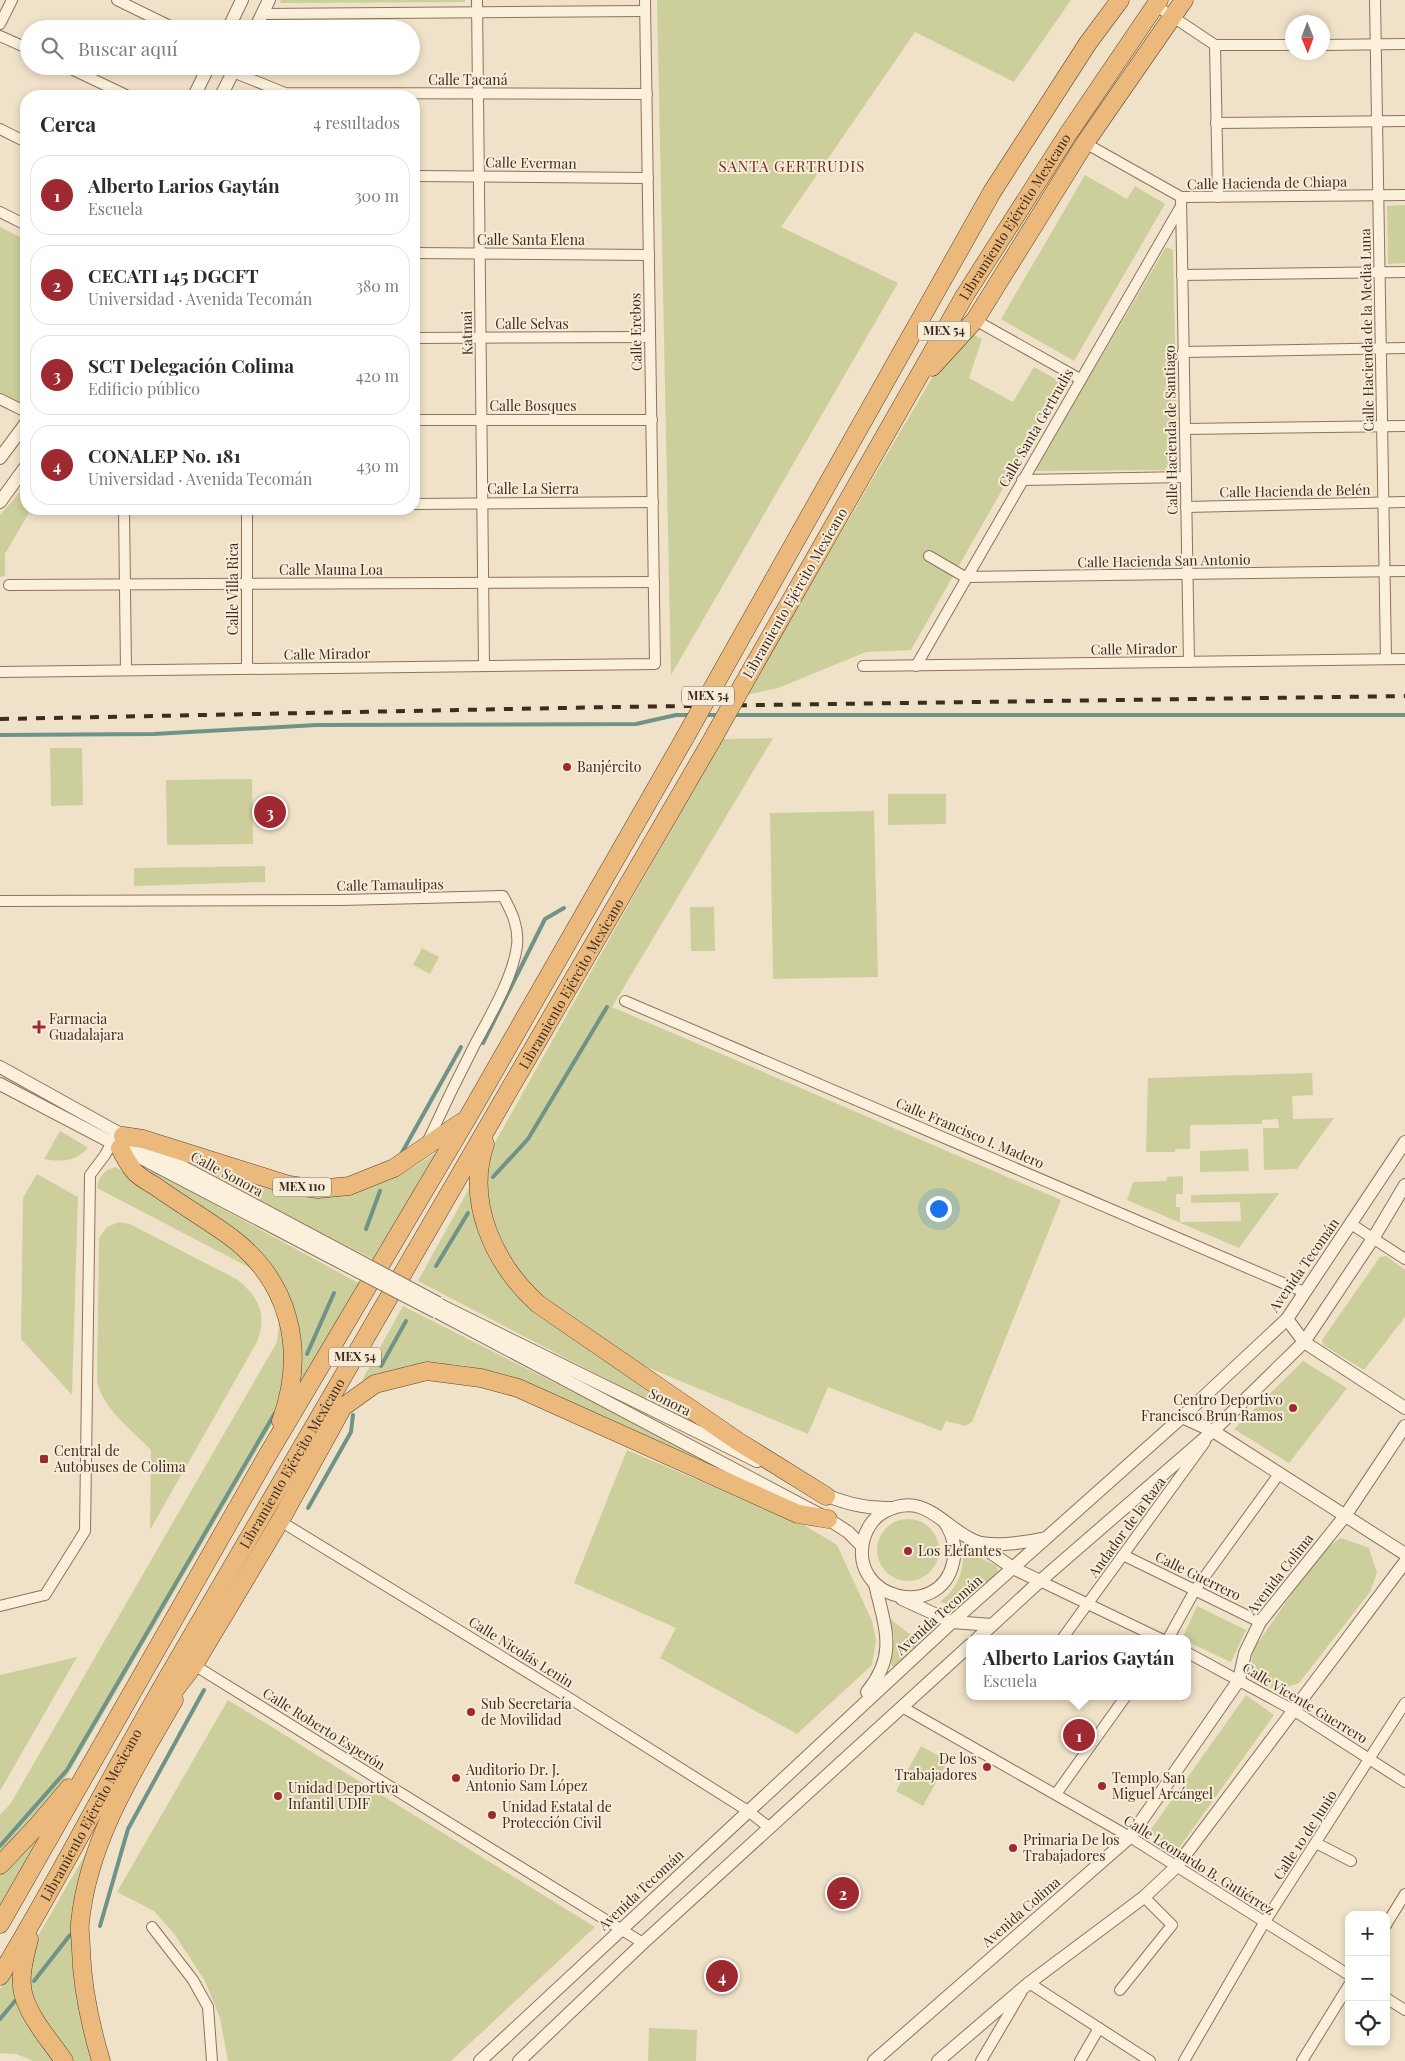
<!DOCTYPE html>
<html lang="es">
<meta charset="utf-8">
<style>
body{margin:0;font-family:"Playfair Display",serif;background:#f2f2f3;color:#2b2b33}
.controls{position:absolute;right:15px;bottom:15px;display:grid;overflow:hidden;border-radius:10px;box-shadow:0 2px 8px #0003}
.controls button{width:45px;height:45px;display:grid;place-items:center;padding:0;border:0;border-bottom:1px solid #e1e1e2;background:#fff;color:#2b2b33;font:25px sans-serif}
.compass{position:absolute;left:1285px;top:15px;width:45px;height:45px;border-radius:50%;background:#fff;box-shadow:0 2px 8px #0003;rotate:179deg}
.you{position:absolute;left:938px;top:1208px;width:18px;height:18px;margin:-12px;border:4px solid #fff;border-radius:50%;background:#1a73e8;box-shadow:0 0 0 8px #1a73e833}
.badge{display:grid;place-items:center;width:32px;height:32px;border-radius:50%;background:#9f2930;color:#fff;font-size:16px;font-weight:700}
.pin{position:absolute;translate:-50% -50%;border:2px solid #fff;box-shadow:0 1px 5px #0006}
.popup{position:absolute;left:966px;top:1635px;width:225px;height:65px;box-sizing:border-box;display:grid;place-content:center;border-radius:10px;background:#fff;filter:drop-shadow(0 1px 4px #0005);font-size:16px;white-space:nowrap;color:#7c7c81}
.popup b{font-size:19px;color:#2b2b33}
.popup::after{content:'';position:absolute;left:50%;top:100%;margin-left:-10px;border:10px solid transparent;border-top-color:#fff}
.list{margin:0;padding:0;list-style:none}
h2{display:flex;justify-content:space-between;align-items:center;height:65px;margin:0;padding:0 20px;font-size:21px}
h2 small{font-size:16px;font-weight:400;color:#7c7c81}
.list li{display:grid;grid-template-columns:32px 1fr auto;gap:15px;align-items:center;box-sizing:border-box;height:80px;margin:0 10px 10px;padding:0 10px;border:1px solid #e1e1e2;border-radius:20px}
.list b{display:block;font-size:19px;white-space:nowrap}
.list p{margin:0;font-size:16px;white-space:nowrap;color:#7c7c81}
.list em{font-size:16px;font-style:normal;color:#7c7c81}
.icon{flex:none;width:28px;height:28px;fill:none;stroke:currentColor;stroke-width:2;stroke-linecap:round;stroke-linejoin:round}
.map{position:relative;flex:none;width:1405px;height:2061px;overflow:hidden}
.search{position:absolute;background:#fff;box-shadow:0 2px 8px #0003;left:20px;top:20px;width:400px;height:55px;display:flex;align-items:center;gap:12px;box-sizing:border-box;padding:0 18px;border-radius:28px;color:#7c7c81;font-size:19px}
.panel{position:absolute;background:#fff;box-shadow:0 2px 8px #0003;left:20px;top:90px;width:400px;height:425px;border-radius:20px}
.map>svg:first-child{display:block}
.green{fill:#cccf9b}
.lines{fill:none;stroke-linecap:round;stroke-linejoin:round}
.stream{stroke:#6f9388;stroke-width:4}
.minor-casing{stroke:#8d735c;stroke-width:12}
.tertiary-casing{stroke:#8d735c;stroke-width:14}
.trunk-casing{stroke:#5b4230;stroke-width:19}
.minor{stroke:#faf0dc;stroke-width:10}
.tertiary{stroke:#faf0dc;stroke-width:12}
.trunk{stroke:#eab97b;stroke-width:18}
.rail{stroke:#3d2c20;stroke-width:4;stroke-dasharray:9 9;stroke-linecap:butt}
.tertiary-bridge-casing{stroke:#8d735c;stroke-width:14;stroke-linecap:butt}
.trunk-bridge-casing{stroke:#5b4230;stroke-width:19;stroke-linecap:butt}
.tertiary-bridge{stroke:#faf0dc;stroke-width:12}
.trunk-bridge{stroke:#eab97b;stroke-width:18}
.poi-dot{fill:#9f2930;stroke:#f7ecd8;stroke-width:2}
.labels{text-anchor:middle;stroke-width:4;stroke-linejoin:round;paint-order:stroke}
.shield{fill:#f7ecd8;stroke:#756657;stroke-width:1}
.shield-label{font-size:12px;font-weight:bold;fill:#3d2c20}
.street-label{font-size:14px;fill:#3d2c20;stroke:#f7ecd8}
.poi-label{font-size:14px;fill:#3d2c20;stroke:#f7ecd8;text-anchor:start}
.neighbourhood-label{font-size:15px;letter-spacing:1px;fill:#6c2a1d;stroke:#f7ecd8}
</style>
<div class="map">
<svg width="1405" height="2061" viewBox="0 0 1405 2061">
<rect width="100%" height="100%" fill="#f0e2c8"/>
<g class="green">
<path d="M281,0H465V2L280,3Z"/>
<path d="M657,0H1071L1014,82L915,32L781,227L898,283L671,675Z"/>
<path d="M1085,175L1127,199L1135,186L1165,204L1074,361L1001,319Z"/>
<path d="M1405,205V263L1388,264L1387,206Z"/>
<path d="M0,227L26,240V406L0,393Z"/>
<path d="M1166,247L1173,250L1178,470L1034,471Z"/>
<path d="M961,328L982,339L969,378L1013,402L1034,367L1063,383L911,650L866,652L778,688L746,695Z"/>
<path d="M26,489V509H31L5,554V576L0,577V515L22,490Z"/>
<path d="M773,738L612,1007L1061,1200L972,1422L965,1426L946,1421L941,1431L828,1387L808,1434L644,1366L553,1308L526,1285L499,1244L487,1201L489,1153L722,739Z"/>
<path d="M50,748H82L83,805L51,806Z"/>
<path d="M252,779L253,844L167,845L166,780Z"/>
<path d="M888,794H946V824L888,825Z"/>
<path d="M874,811L878,977L773,979L770,813Z"/>
<path d="M265,866V882L134,886V868Z"/>
<path d="M690,907H714L715,951H691Z"/>
<path d="M422,948L439,957L430,974L413,965Z"/>
<path d="M1312,1073L1313,1095L1292,1096L1293,1119L1334,1118L1297,1169L1264,1170L1263,1128H1279L1278,1119L1262,1120V1124L1190,1125V1149H1175V1152H1146L1148,1078Z"/>
<path d="M60,1131L84,1145L88,1148C75,1162 62,1162 44,1159Z"/>
<path d="M153,1146L348,1194C381,1185 410,1172 438,1151L375,1260Z"/>
<path d="M1248,1149L1249,1171L1200,1172V1151Z"/>
<path d="M116,1167L237,1251L256,1271L97,1188C99,1176 104,1170 116,1167Z"/>
<path d="M149,1169L362,1285L299,1390C313,1266 241,1237 153,1175Z"/>
<path d="M37,1174L78,1197L72,1395L21,1339L23,1198Z"/>
<path d="M1183,1176V1194H1176V1207H1180V1222L1241,1221L1240,1202L1191,1203V1195L1279,1193L1239,1248L1127,1200L1133,1182L1166,1181L1167,1177Z"/>
<path d="M471,1185C478,1245 492,1272 535,1314L746,1452L418,1281Z"/>
<path d="M119,1222L130,1224L238,1280C260,1299 267,1314 257,1342L150,1530L151,1450C132,1430 104,1410 97,1382L99,1238L107,1227Z"/>
<path d="M1386,1256L1405,1270V1317L1364,1370L1323,1345L1322,1340L1380,1257Z"/>
<path d="M403,1306L729,1471L496,1373C448,1358 409,1362 362,1380Z"/>
<path d="M280,1313L285,1365L278,1414L58,1791L0,1853V1815L11,1803L277,1342Z"/>
<path d="M1303,1361L1347,1388L1289,1463L1234,1429Z"/>
<path d="M627,1450L804,1525L837,1545L872,1621L876,1640L872,1665L797,1734L660,1658L676,1628L574,1583Z"/>
<circle cx="908" cy="1550" r="31"/>
<path d="M1341,1538L1369,1548L1377,1573L1370,1592L1299,1683C1276,1692 1268,1691 1251,1673L1252,1651L1322,1551Z"/>
<path d="M963,1550L997,1566L998,1572L960,1607L940,1602C958,1587 964,1573 963,1550Z"/>
<path d="M1197,1606L1246,1630L1231,1662L1188,1642V1639H1182Z"/>
<path d="M890,1619L920,1642L894,1667L891,1665L894,1638Z"/>
<path d="M77,1657L0,1791V1675Z"/>
<path d="M1246,1695L1274,1715L1177,1851L1149,1832Z"/>
<path d="M228,1700L595,1927L451,2061H228L220,2018L205,1981L175,1935L154,1911L117,1892Z"/>
<path d="M921,1746L948,1761L923,1806L896,1791Z"/>
<path d="M47,1826L0,1912V1874Z"/>
<path d="M85,1855L74,1909L97,2061H73L39,2016L28,1982L35,1941Z"/>
<path d="M14,1967L57,2061H33L16,2054L0,2053V1989Z"/>
<path d="M649,2028L697,2030L696,2061H648Z"/>
</g>
<g class="lines">
<g class="stream">
<path d="M704,715H719"/>
<path d="M731,715H1405"/>
<path d="M0,735L154,734L317,725L636,724L676,715H692"/>
<path d="M483,1043L545,919L564,908"/>
<path d="M400,1156L461,1047"/>
<path d="M493,1177L528,1139L607,1007"/>
<path d="M366,1229L380,1191"/>
<path d="M436,1266L468,1213"/>
<path d="M307,1354L334,1293"/>
<path d="M381,1366L406,1321"/>
<path d="M308,1508L351,1432L353,1415"/>
<path d="M0,1846L67,1770L275,1413"/>
<path d="M100,1926L128,1829L204,1690"/>
<path d="M34,1981L70,1935"/>
<path d="M0,2019L15,2001"/>
</g>
<defs>
<g id="minor">
<path d="M117,0L176,29"/>
<path d="M477,0L484,666"/>
<path d="M1375,0L1386,659"/>
<path d="M1155,5L1215,45H1292"/>
<path d="M263,14L645,11"/>
<path d="M0,24L12,0"/>
<path d="M0,36L29,49"/>
<path d="M1215,45L1218,197"/>
<path d="M1322,45L1405,44"/>
<path d="M65,66L128,96"/>
<path d="M233,72L285,93L647,94"/>
<path d="M1216,123L1405,121"/>
<path d="M0,129L26,142"/>
<path d="M1085,143L1181,197L1405,195"/>
<path d="M414,176L648,178"/>
<path d="M1181,197L1189,662"/>
<path d="M0,212L26,225"/>
<path d="M414,253L649,255"/>
<path d="M1182,275L1405,272"/>
<path d="M975,320L1080,379"/>
<path d="M414,338L650,337"/>
<path d="M1183,352L1405,348"/>
<path d="M0,399L26,412"/>
<path d="M414,420H652"/>
<path d="M1185,429L1405,426"/>
<path d="M1022,480L1186,477"/>
<path d="M414,504L653,502"/>
<path d="M1186,507L1405,502"/>
<path d="M124,509L126,670"/>
<path d="M247,509V669"/>
<path d="M929,556L965,577L1405,571"/>
<path d="M9,585L654,582"/>
<path d="M863,666L1405,659"/>
<path d="M916,666L1181,206"/>
<path d="M0,672L655,664L645,0"/>
<path d="M0,901L342,900L503,896C512,912 519,927 517,946C513,977 490,1016 475,1044C458,1077 442,1110 427,1143"/>
<path d="M625,1001L1304,1292"/>
<path d="M1351,1224L1405,1259"/>
<path d="M280,1521L566,1696L748,1811L770,1828"/>
<path d="M1123,1555L1260,1622"/>
<path d="M1040,1581L1161,1639"/>
<path d="M0,1606L45,1595L85,1531L90,1175L105,1155L115,1137"/>
<path d="M1062,1639L1205,1442"/>
<path d="M1168,1639L1195,1590L1279,1474"/>
<path d="M1188,1653L1293,1710L1405,1782"/>
<path d="M194,1665L643,1943"/>
<path d="M902,1707L1130,1837L1349,1975"/>
<path d="M1056,1794L1126,1696"/>
<path d="M1316,1843L1351,1861"/>
<path d="M1386,1925L1405,1894"/>
<path d="M152,1927L193,1980L208,2007L212,2061"/>
<path d="M1029,1983L1150,2061"/>
<path d="M1120,1990L1172,1925L1144,1897"/>
<path d="M1386,1998L1405,2010"/>
<path d="M981,2061L1021,1993"/>
<path d="M1080,2061L1099,2028"/>
<path d="M1184,2061L1264,1923L1405,1703"/>
<path d="M1302,2061L1349,1985"/>
</g>
<g id="tertiary">
<path d="M228,29L242,0"/>
<path d="M255,29L269,0"/>
<path d="M194,96L209,66"/>
<path d="M221,96L236,66"/>
<path d="M0,458L26,423"/>
<path d="M0,502L26,466"/>
<path d="M0,1067L117,1132L339,1250"/>
<path d="M0,1084L334,1259"/>
<path d="M440,1305L757,1461"/>
<path d="M439,1313L828,1519L848,1532L862,1546"/>
<path d="M1287,1319L1304,1342L1405,1408"/>
<path d="M1182,1417L1213,1431L1405,1554"/>
<path d="M819,1492C842,1503 867,1509 892,1508"/>
<path d="M944,1521C953,1534 957,1547 953,1563C940,1621 847,1600 864,1538C867,1528 874,1517 884,1512C925,1490 942,1527 975,1541C991,1548 1028,1542 1046,1538"/>
<path d="M975,1542L1013,1568L1040,1581"/>
<path d="M902,1599L952,1622L992,1625"/>
<path d="M977,1639L1040,1581L1213,1431L1304,1342L1374,1237L1405,1185"/>
<path d="M867,1692C898,1654 885,1628 875,1584"/>
<path d="M480,2061L952,1622L1182,1417L1287,1319L1405,1142"/>
<path d="M519,2061L643,1943L970,1645"/>
<path d="M874,2061L1130,1837L1239,1680L1245,1653L1260,1622L1345,1516L1405,1426"/>
<path d="M938,2061L1029,1983L1144,1897L1176,1867L1405,1562"/>
</g>
<g id="trunk">
<path d="M932,367L975,320L1085,143L1184,0"/>
<path d="M729,659L992,192L1088,43L1120,0"/>
<path id="s1" d="M749,674L965,295L1068,134L1159,0"/>
<path d="M123,1136L143,1139L289,1185L318,1189L349,1186L394,1168L462,1122"/>
<path d="M485,1144C465,1203 495,1265 538,1304L739,1442L826,1496"/>
<path d="M120,1148C124,1156 128,1164 134,1171C139,1177 148,1182 155,1186C179,1203 204,1218 228,1235C290,1280 307,1350 281,1421"/>
<path d="M160,1709L194,1665L280,1521L343,1407L375,1384L427,1371L481,1378L518,1388L798,1514L828,1519"/>
<path d="M0,1865L37,1826L69,1788"/>
<path d="M0,1924L267,1456L468,1117L687,734"/>
<path d="M29,1939C25,1956 19,1975 23,1993C29,2018 50,2040 64,2061"/>
<path id="s2" d="M0,1976C61,1876 113,1771 172,1670C352,1360 534,1051 712,740"/>
<path d="M101,2061C90,2024 82,1988 81,1949C81,1941 79,1931 80,1923C88,1841 134,1769 174,1700"/>
</g>
</defs>
<use href="#minor" class="minor-casing"/>
<use href="#tertiary" class="tertiary-casing"/>
<use href="#trunk" class="trunk-casing"/>
<use href="#minor" class="minor"/>
<use href="#tertiary" class="tertiary"/>
<use href="#trunk" class="trunk"/>
<path class="rail" d="M0,719L612,707L1405,696"/>
<defs>
<g id="tertiary-bridge">
<path d="M339,1250L438,1303"/>
<path d="M334,1259L436,1312"/>
</g>
<g id="trunk-bridge">
<path d="M687,734L729,659"/>
<path d="M712,740L749,674"/>
</g>
</defs>
<use href="#tertiary-bridge" class="tertiary-bridge-casing"/>
<use href="#trunk-bridge" class="trunk-bridge-casing"/>
<use href="#tertiary-bridge" class="tertiary-bridge"/>
<use href="#trunk-bridge" class="trunk-bridge"/>
</g>
<g class="poi-dot">
<circle cx="567" cy="767" r="5"/>
<path d="M36.5 1019.5h5v5h5v5h-5v5h-5v-5h-5v-5h5z"/>
<circle cx="1293" cy="1408" r="5"/>
<rect x="39" y="1454" width="10" height="10" rx="2.5"/>
<circle cx="908" cy="1551" r="5"/>
<circle cx="471" cy="1712" r="5"/>
<circle cx="987" cy="1767" r="5"/>
<circle cx="456" cy="1778" r="5"/>
<circle cx="1102" cy="1786" r="5"/>
<circle cx="278" cy="1796" r="5"/>
<circle cx="492" cy="1815" r="5"/>
<circle cx="1013" cy="1848" r="5"/>
</g>
<g class="labels">
<g class="shield">
<rect x="918" y="321.5" width="52" height="19" rx="4"/>
<rect x="682" y="686.5" width="52" height="19" rx="4"/>
<rect x="273" y="1177.5" width="58" height="19" rx="4"/>
<rect x="329" y="1347.5" width="52" height="19" rx="4"/>
</g>
<g class="shield-label">
<text x="944" y="335">MEX 54</text>
<text x="708" y="700">MEX 54</text>
<text x="302" y="1191">MEX 110</text>
<text x="355" y="1361">MEX 54</text>
</g>
<g class="street-label">
<text x="468" y="85">Calle Tacaná</text>
<text transform="translate(531 163) rotate(1)" y="5">Calle Everman</text>
<text transform="translate(1267 183) rotate(-1)" y="5">Calle Hacienda de Chiapa</text>
<text dy="5" stroke="none"><textPath href="#s1" startOffset="529">Libramiento Ejército Mexicano</textPath></text>
<text x="531" y="245">Calle Santa Elena</text>
<text x="532" y="329">Calle Selvas</text>
<text transform="translate(1367 330) rotate(-91)" y="5">Calle Hacienda de la Media Luna</text>
<text transform="translate(636 332) rotate(-91)" y="5">Calle Erebos</text>
<text transform="translate(467 333) rotate(-91)" y="5">Katmai</text>
<text x="533" y="411">Calle Bosques</text>
<text transform="translate(1036 428) rotate(-60)" y="5">Calle Santa Gertrudis</text>
<text transform="translate(1171 430) rotate(-91)" y="5">Calle Hacienda de Santiago</text>
<text x="533" y="494">Calle La Sierra</text>
<text transform="translate(1295 491) rotate(-1)" y="5">Calle Hacienda de Belén</text>
<text transform="translate(1164 561) rotate(-1)" y="5">Calle Hacienda San Antonio</text>
<text x="331" y="575">Calle Mauna Loa</text>
<text transform="translate(233 589) rotate(-90)" y="5">Calle Villa Rica</text>
<text transform="translate(795 593) rotate(-60)" y="5">Libramiento Ejército Mexicano</text>
<text transform="translate(1134 649) rotate(-1)" y="5">Calle Mirador</text>
<text transform="translate(327 654) rotate(-1)" y="5">Calle Mirador</text>
<text transform="translate(390 885) rotate(-1)" y="5">Calle Tamaulipas</text>
<text dy="5" stroke="none"><textPath href="#s2" startOffset="1145">Libramiento Ejército Mexicano</textPath></text>
<text transform="translate(970 1133) rotate(23)" y="5">Calle Francisco I. Madero</text>
<text transform="translate(227 1174) rotate(28)" y="5">Calle Sonora</text>
<text transform="translate(1304 1265) rotate(-55)" y="5">Avenida Tecomán</text>
<text transform="translate(670 1402) rotate(26)" y="5">Sonora</text>
<text dy="5" stroke="none"><textPath href="#s2" startOffset="590">Libramiento Ejército Mexicano</textPath></text>
<text transform="translate(1127 1527) rotate(-54)" y="5">Andador de la Raza</text>
<text transform="translate(1280 1574) rotate(-52)" y="5">Avenida Colima</text>
<text transform="translate(1198 1576) rotate(26)" y="5">Calle Guerrero</text>
<text transform="translate(939 1615) rotate(-42)" y="5">Avenida Tecomán</text>
<text transform="translate(521 1652) rotate(32)" y="5">Calle Nicolás Lenin</text>
<text transform="translate(1305 1703) rotate(31)" y="5">Calle Vicente Guerrero</text>
<text transform="translate(324 1729) rotate(32)" y="5">Calle Roberto Esperón</text>
<text dy="5" stroke="none"><textPath href="#s2" startOffset="185">Libramiento Ejército Mexicano</textPath></text>
<text transform="translate(1305 1835) rotate(-57)" y="5">Calle 10 de Junio</text>
<text transform="translate(1199 1865) rotate(32)" y="5">Calle Leonardo B. Gutiérrez</text>
<text transform="translate(641 1890) rotate(-43)" y="5">Avenida Tecomán</text>
<text transform="translate(1021 1912) rotate(-41)" y="5">Avenida Colima</text>
</g>
<g class="poi-label">
<text x="577" y="772">Banjército</text>
<text x="49" y="1024">Farmacia<tspan x="49" dy="16">Guadalajara</tspan></text>
<text x="1283" y="1405" text-anchor="end">Centro Deportivo<tspan x="1283" dy="16">Francisco Brun Ramos</tspan></text>
<text x="54" y="1456">Central de<tspan x="54" dy="16">Autobuses de Colima</tspan></text>
<text x="918" y="1556">Los Elefantes</text>
<text x="481" y="1709">Sub Secretaría<tspan x="481" dy="16">de Movilidad</tspan></text>
<text x="977" y="1764" text-anchor="end">De los<tspan x="977" dy="16">Trabajadores</tspan></text>
<text x="466" y="1775">Auditorio Dr. J.<tspan x="466" dy="16">Antonio Sam López</tspan></text>
<text x="1112" y="1783">Templo San<tspan x="1112" dy="16">Miguel Arcángel</tspan></text>
<text x="288" y="1793">Unidad Deportiva<tspan x="288" dy="16">Infantil UDIF</tspan></text>
<text x="502" y="1812">Unidad Estatal de<tspan x="502" dy="16">Protección Civil</tspan></text>
<text x="1023" y="1845">Primaria De los<tspan x="1023" dy="16">Trabajadores</tspan></text>
</g>
<g class="neighbourhood-label">
<text x="792" y="172">SANTA GERTRUDIS</text>
</g>
</g>
</svg>
<div class="controls">
<button>+</button>
<button>−</button>
<button><svg class="icon" aria-label="locate" viewBox="0 0 24 24"><circle cx="12" cy="12" r="6"/><path d="M12 2v4M12 18v4M2 12h4M18 12h4"/></svg></button>
</div>
<svg class="compass" viewBox="-18 -18 36 36"><path d="M0-13l5 13h-10z" fill="#e53935"/><path d="M0 13l5-13h-10z" fill="#7c7c81"/></svg>
<div class="you"></div>
<div class="pin badge" style="left:1079px;top:1735px">1</div>
<div class="popup"><b>Alberto Larios Gaytán</b>Escuela</div>
<div class="pin badge" style="left:843px;top:1893px">2</div>
<div class="pin badge" style="left:270px;top:812px">3</div>
<div class="pin badge" style="left:722px;top:1976px">4</div>
<div class="search"><svg class="icon" aria-label="search" viewBox="0 0 24 24"><circle cx="10" cy="10" r="6"/><path d="M15 15l6 6"/></svg>Buscar aquí</div>
<section class="panel">
<h2>Cerca<small>4 resultados</small></h2>
<ul class="list">
<li><span class="badge">1</span><div><b>Alberto Larios Gaytán</b><p>Escuela</p></div><em>300 m</em></li>
<li><span class="badge">2</span><div><b>CECATI 145 DGCFT</b><p>Universidad · Avenida Tecomán</p></div><em>380 m</em></li>
<li><span class="badge">3</span><div><b>SCT Delegación Colima</b><p>Edificio público</p></div><em>420 m</em></li>
<li><span class="badge">4</span><div><b>CONALEP No. 181</b><p>Universidad · Avenida Tecomán</p></div><em>430 m</em></li>
</ul>
</section>
</div>
